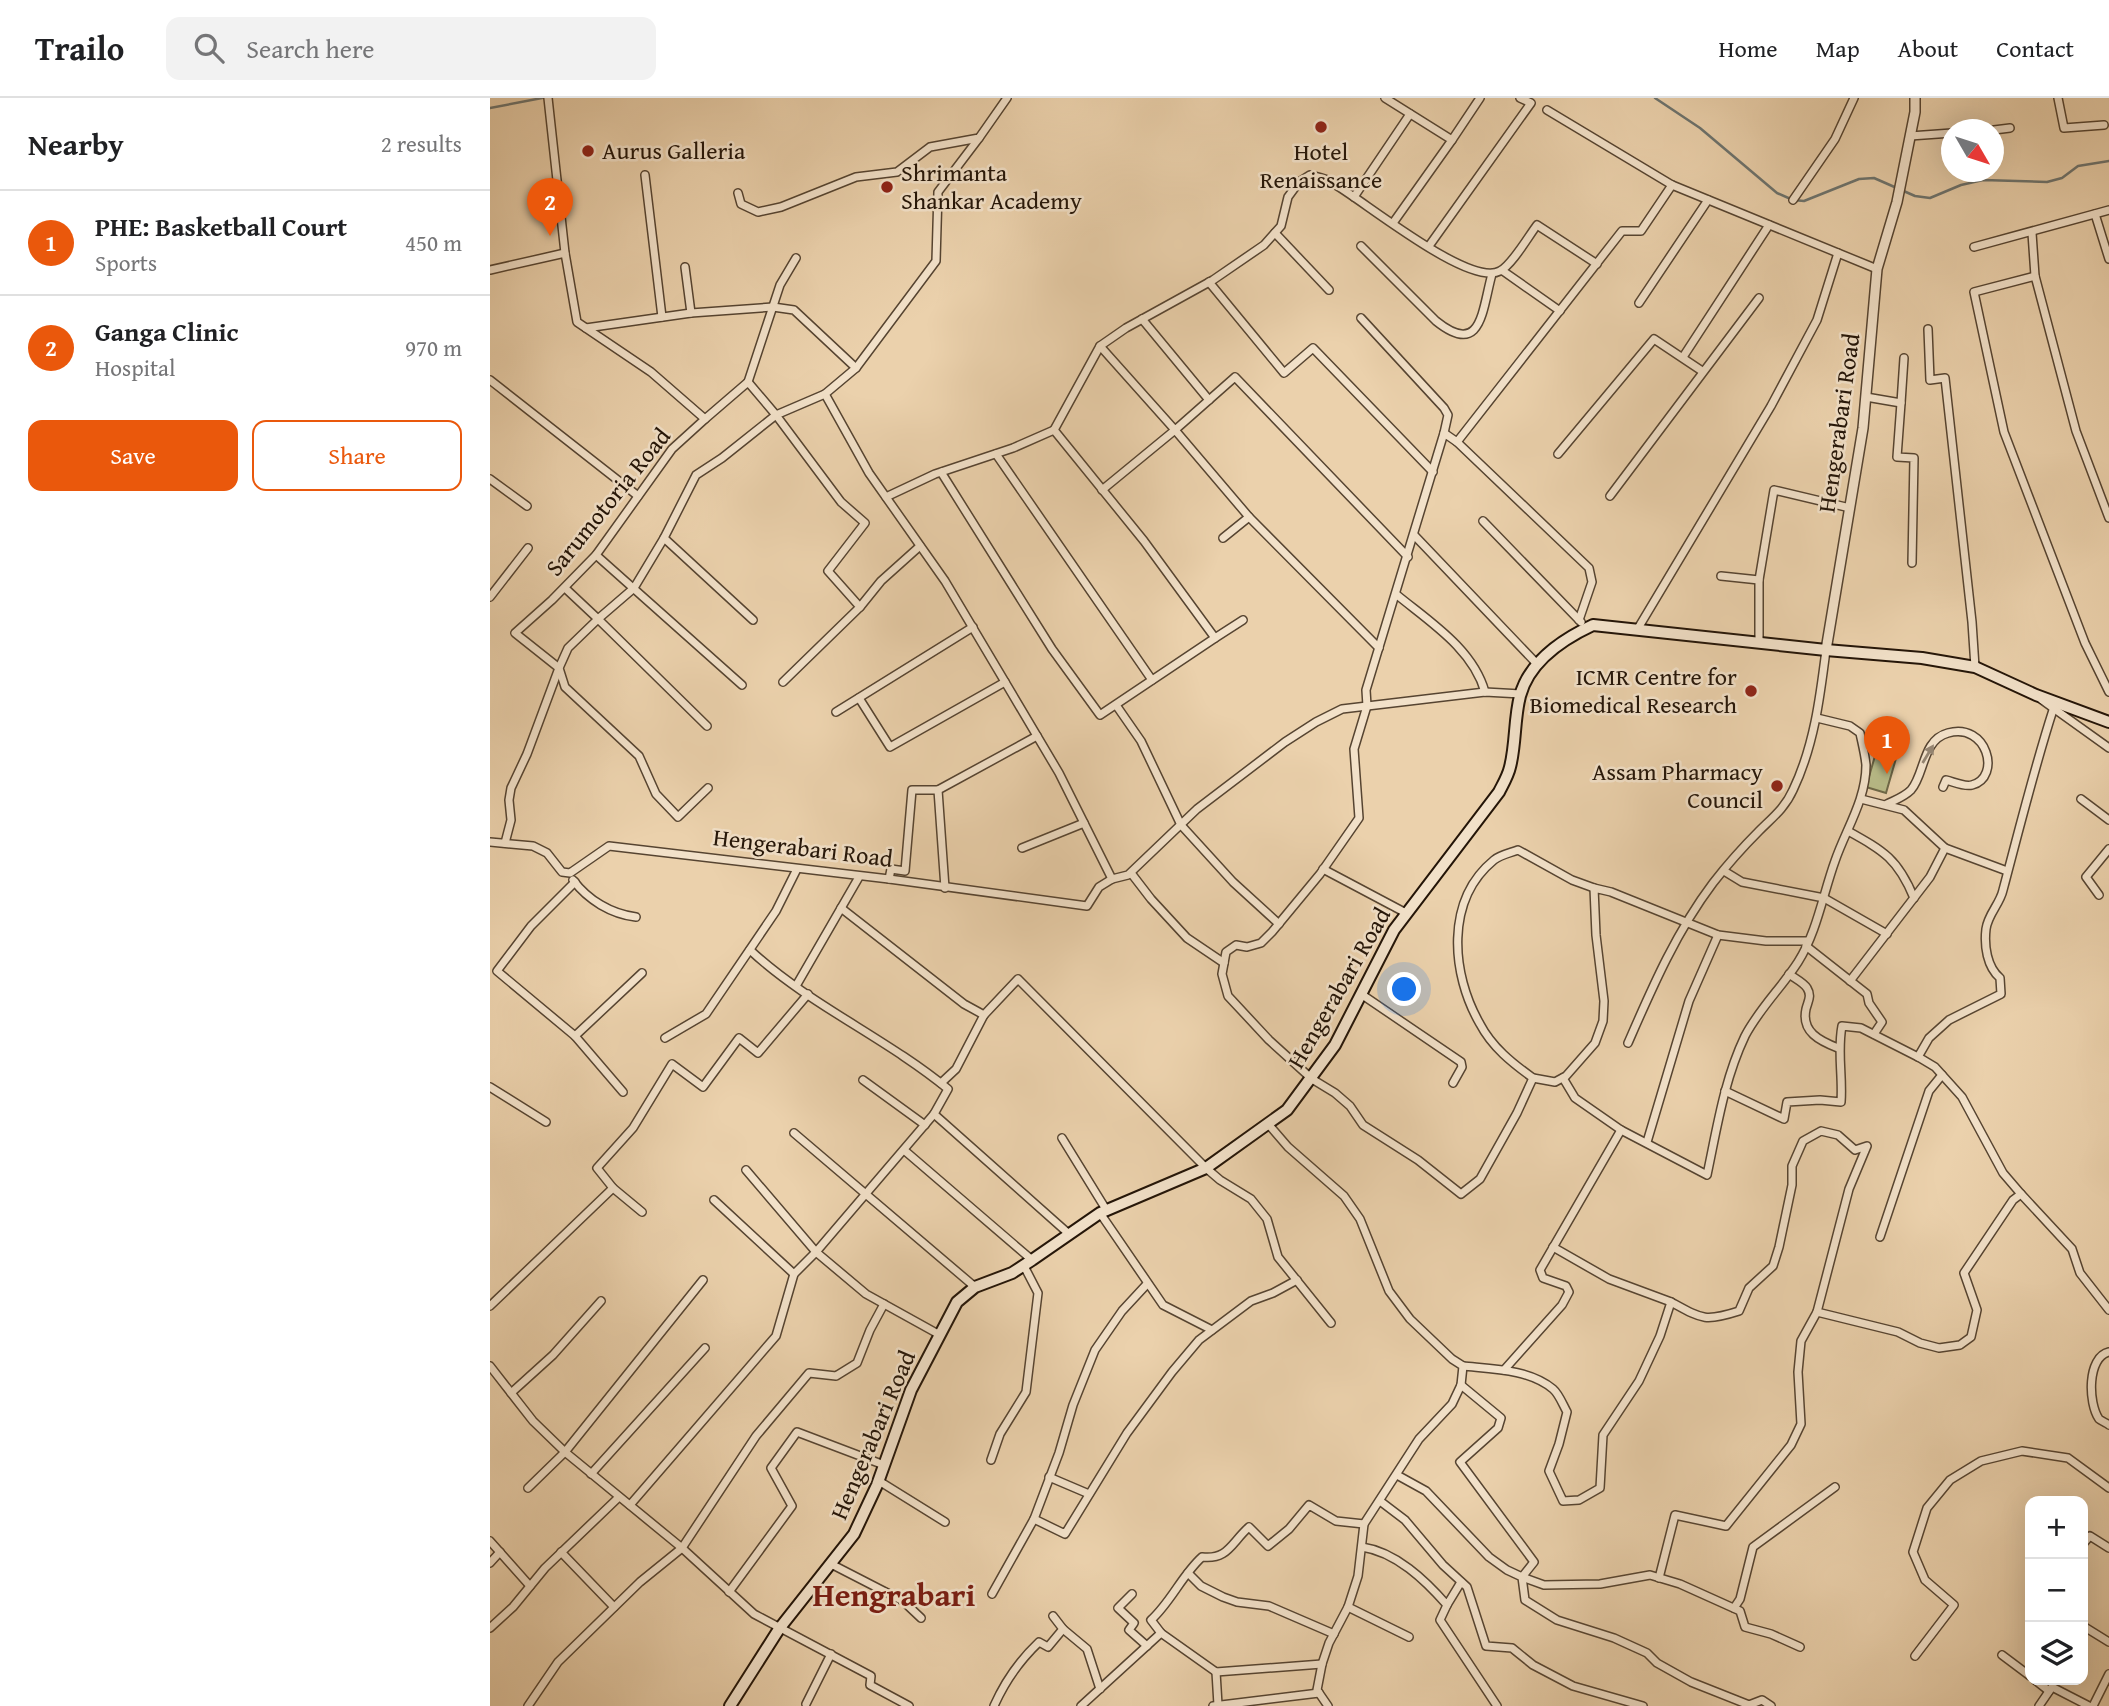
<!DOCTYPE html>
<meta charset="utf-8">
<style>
body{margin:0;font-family:"Gentium Book Plus",serif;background:#f2f2f2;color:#202124}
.controls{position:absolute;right:21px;bottom:21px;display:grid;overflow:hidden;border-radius:14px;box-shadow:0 7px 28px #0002}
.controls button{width:63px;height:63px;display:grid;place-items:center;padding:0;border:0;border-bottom:2px solid #e0e0e0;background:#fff;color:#202124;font:35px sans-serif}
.compass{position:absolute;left:1451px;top:21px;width:63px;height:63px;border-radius:50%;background:#fff;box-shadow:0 7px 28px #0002;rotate:129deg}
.you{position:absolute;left:915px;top:892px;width:24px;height:24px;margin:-18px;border:5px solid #fff;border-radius:50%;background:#1a73e8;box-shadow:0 0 0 10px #1a73e833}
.badge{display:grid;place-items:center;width:46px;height:46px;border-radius:50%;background:#ea580c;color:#fff;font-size:23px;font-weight:700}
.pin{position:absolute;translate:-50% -58px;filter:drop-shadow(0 2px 4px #0008)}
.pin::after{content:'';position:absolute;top:37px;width:24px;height:21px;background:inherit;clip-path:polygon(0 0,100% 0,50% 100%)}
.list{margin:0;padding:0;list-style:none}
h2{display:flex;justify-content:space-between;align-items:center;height:91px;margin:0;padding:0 28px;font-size:30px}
h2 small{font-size:23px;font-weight:400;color:#757577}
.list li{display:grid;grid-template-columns:46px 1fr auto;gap:21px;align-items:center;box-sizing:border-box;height:105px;padding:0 28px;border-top:2px solid #e0e0e0}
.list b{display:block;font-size:26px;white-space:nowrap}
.list p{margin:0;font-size:23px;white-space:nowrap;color:#757577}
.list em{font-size:23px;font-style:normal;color:#757577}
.actions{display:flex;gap:14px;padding:21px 28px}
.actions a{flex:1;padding:16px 0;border:2px solid #ea580c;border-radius:14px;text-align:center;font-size:24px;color:#ea580c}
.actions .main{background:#ea580c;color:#fff}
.icon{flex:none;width:38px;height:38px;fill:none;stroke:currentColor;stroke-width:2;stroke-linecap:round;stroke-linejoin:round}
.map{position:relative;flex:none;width:1619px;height:1608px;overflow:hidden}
header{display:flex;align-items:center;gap:42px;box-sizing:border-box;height:98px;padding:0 35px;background:#fff;border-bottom:2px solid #e0e0e0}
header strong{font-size:33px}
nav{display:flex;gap:38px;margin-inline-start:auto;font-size:24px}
.search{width:490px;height:63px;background:#f2f2f2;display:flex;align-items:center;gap:18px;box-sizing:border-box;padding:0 24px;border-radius:14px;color:#757577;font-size:26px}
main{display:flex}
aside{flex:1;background:#fff}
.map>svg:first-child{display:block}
.pitch{fill:#b8bb88;stroke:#6e6848;stroke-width:2}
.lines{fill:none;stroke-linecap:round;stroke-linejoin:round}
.stream{stroke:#6d746f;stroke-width:2.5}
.minor-casing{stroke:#564431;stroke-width:10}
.tertiary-casing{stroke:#564431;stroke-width:12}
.secondary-casing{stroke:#241508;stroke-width:14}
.minor{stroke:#f2e1c9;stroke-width:7}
.tertiary{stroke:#f2e1c9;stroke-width:9}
.secondary{stroke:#f2e1c9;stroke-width:10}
.oneway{fill:#958572}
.poi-dot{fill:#8f2418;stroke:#f2e1c9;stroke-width:2.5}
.labels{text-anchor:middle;stroke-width:5;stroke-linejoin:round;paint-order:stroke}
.poi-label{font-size:24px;fill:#241508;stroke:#f2e1c9;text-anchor:start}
.street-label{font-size:24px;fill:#241508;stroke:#f2e1c9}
.district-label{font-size:32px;font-weight:bold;fill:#7a1f14;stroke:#f2e1c9}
</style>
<header>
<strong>Trailo</strong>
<div class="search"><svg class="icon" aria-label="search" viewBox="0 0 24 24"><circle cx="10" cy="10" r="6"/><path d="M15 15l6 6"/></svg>Search here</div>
<nav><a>Home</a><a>Map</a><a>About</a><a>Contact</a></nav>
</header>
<main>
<aside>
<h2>Nearby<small>2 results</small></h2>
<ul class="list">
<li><span class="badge">1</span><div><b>PHE: Basketball Court</b><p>Sports</p></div><em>450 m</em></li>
<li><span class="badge">2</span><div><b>Ganga Clinic</b><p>Hospital</p></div><em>970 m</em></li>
</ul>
<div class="actions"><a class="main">Save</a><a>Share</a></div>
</aside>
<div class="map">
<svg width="1619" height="1608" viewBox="0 0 1619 1608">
<rect width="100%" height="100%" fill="#ebd1ac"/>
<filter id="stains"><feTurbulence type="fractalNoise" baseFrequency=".00286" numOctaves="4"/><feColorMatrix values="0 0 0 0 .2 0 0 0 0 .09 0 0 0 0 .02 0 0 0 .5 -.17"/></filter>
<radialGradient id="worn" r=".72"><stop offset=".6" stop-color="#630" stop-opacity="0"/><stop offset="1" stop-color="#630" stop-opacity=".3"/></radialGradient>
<path class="pitch" d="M1387,651L1407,657L1396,695L1376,689Z"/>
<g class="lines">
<g class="stream">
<path d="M1165,0L1210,30L1287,95L1303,102L1314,103L1369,81L1384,80L1425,98L1440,100L1471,87L1493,82L1557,84L1572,80L1588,68L1619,63"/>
<path d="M0,10L52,0"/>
</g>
<defs>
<g id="minor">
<path d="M895,0L962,42L903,125"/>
<path d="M1568,0L1574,30L1614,27"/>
<path d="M1057,12L1182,87L1387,171"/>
<path d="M1504,32L1520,30"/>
<path d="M1420,38L1462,35"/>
<path d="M962,42L990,0"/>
<path d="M155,77L172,219"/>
<path d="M1182,87L1151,133H1132L967,344L954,335L876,592L877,608L864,651L869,720L830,776L782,834L771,845L757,849L746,847L736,854L732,876L738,898L779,942L822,981L845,995L860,1008L873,1027L928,1062L971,1096L990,1081L1027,1015L1043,980L1065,984L1076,978L1105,945L1113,923L1114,903L1106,837L1104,790L1121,794L1228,837L1276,843H1318"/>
<path d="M248,95L251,106L268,114L291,109L366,79L407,74L440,49L489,40L517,0"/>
<path d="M864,99L920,16"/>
<path d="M1303,102L1345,41L1364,0"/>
<path d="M1605,116L1619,161"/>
<path d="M785,135L839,192"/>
<path d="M1542,135L1545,178"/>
<path d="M871,148L946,223C992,260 992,212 1002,176"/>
<path d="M939,148L1041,5L1030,0"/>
<path d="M1484,149L1619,112"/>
<path d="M195,169L201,215"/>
<path d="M0,172L75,155"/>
<path d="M1013,173L1070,213"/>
<path d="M719,184L794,275L823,250L943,374"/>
<path d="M1149,205L1218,102"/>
<path d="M871,220L954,310L958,317L954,335"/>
<path d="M652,221L719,302"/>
<path d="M96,230L201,215L283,209L304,212L366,270L335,296L379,375L455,483L518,589L569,675L622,781"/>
<path d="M1438,231L1440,282L1455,280L1482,524L1485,569"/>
<path d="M610,248L685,332L745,279L918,459"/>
<path d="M1193,259L1279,127"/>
<path d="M366,270L446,163L448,94L489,40"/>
<path d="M0,282L148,398"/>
<path d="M258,284L290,187L306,160"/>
<path d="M1376,299L1411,305L1414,260"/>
<path d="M1411,305L1407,359L1424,360L1422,465"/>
<path d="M215,321L258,284L286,317L232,360L206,377L174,440L263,522"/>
<path d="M564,332L610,248L636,230L723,182L774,147L791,128L798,99L809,84L820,77C827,79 835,80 841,84C872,101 979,190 1010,173C1022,167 1038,139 1047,127L1107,166"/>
<path d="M967,344L1099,470L1102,484L1089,522"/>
<path d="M506,356L662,582"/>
<path d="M1068,356L1164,241L1212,273"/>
<path d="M0,381L37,408"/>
<path d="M612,392L685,332L759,419L889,550"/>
<path d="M1120,398L1269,200"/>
<path d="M396,399L445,376L523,350L564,332L654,443L725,540L610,617L562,551L451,374"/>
<path d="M1619,420L1586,333L1545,178L1484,194L1514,334L1595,545L1619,594"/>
<path d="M993,423L1091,524"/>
<path d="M924,437L1048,567"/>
<path d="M174,440L144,490L108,521L217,628"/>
<path d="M733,440L759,419"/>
<path d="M106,457L252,587"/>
<path d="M1231,478L1269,482"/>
<path d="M75,490L108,521L78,550L69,570L75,589L149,658L166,696L188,719L218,690"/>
<path d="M907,497C940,524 983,551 995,594"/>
<path d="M0,499L38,450"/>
<path d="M370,509L391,483L430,448"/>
<path d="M1147,532L1281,308L1327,222L1348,155"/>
<path d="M725,540L753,522"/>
<path d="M1269,545V482L1284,392L1360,410"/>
<path d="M293,584L370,509L338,473L375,425L351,404L286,317L335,296"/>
<path d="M369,600L400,649L515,584"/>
<path d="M1552,602L1619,650"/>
<path d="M626,607L651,643L691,727L743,784L789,826"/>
<path d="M346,614L483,529"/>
<path d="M1591,701L1619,722"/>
<path d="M1397,706C1405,702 1414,699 1421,692C1435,676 1432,642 1458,635C1497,624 1512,679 1482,687C1474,689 1464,684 1456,682L1453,689"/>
<path d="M1358,733C1394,753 1408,761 1424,800"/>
<path d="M0,744L43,748L57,755L72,774L80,775L119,748L399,781L597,808L609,789L622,781L638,777L707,711L795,644L826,624L852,611L995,594L1031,596"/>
<path d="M15,745L21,722L19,702L21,690L37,656L69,570L25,535L62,502L106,457L182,351L215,321L161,274L87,224L75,155L58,0"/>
<path d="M532,750L594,725"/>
<path d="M1455,750L1517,773"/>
<path d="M833,771L916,815"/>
<path d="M1234,773L1252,784L1334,800L1397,836"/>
<path d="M641,775L661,801L697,840L734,865"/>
<path d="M399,781L401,771L415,773L422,692H448"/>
<path d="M83,782C98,802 121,816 146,819"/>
<path d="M85,784L41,828L7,873L85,938L152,875"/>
<path d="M455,790L448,692L547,638"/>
<path d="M1609,797L1596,779L1619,751"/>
<path d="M351,810L474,906L494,917L528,881L716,1070L730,1082L761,1101L777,1121L788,1159L841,1225"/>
<path d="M1316,848L1377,896L1379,905L1392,924L1384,936"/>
<path d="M260,852C318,906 396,940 458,991L444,1016L579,1136"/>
<path d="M1299,876C1304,880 1313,884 1317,890C1322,898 1318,903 1316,911C1311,934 1330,943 1348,950"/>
<path d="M1360,883L1440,779L1455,750L1414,712L1371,701"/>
<path d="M306,888L369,779"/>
<path d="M871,896L971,964L972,969L963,985"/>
<path d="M85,938L133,994"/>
<path d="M175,940L216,916L286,813L307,771"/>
<path d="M1138,945C1162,890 1186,834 1223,785C1237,767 1253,749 1269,733C1282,720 1295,710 1303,692C1324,648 1330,600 1336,552"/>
<path d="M1428,959L1439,940L1459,922L1511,896L1510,880C1497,869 1494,848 1496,831C1498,816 1510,806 1513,792C1529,732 1544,671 1563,612"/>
<path d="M1043,980C1022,965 1002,949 990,926C961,876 955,802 1004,762C1010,757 1020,755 1028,752L1082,782L1104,790"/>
<path d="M1073,980L1085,1000L1131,1032L1217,1077C1227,1030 1234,982 1255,938C1269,911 1292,889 1308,864C1327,834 1333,796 1345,763C1356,731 1376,702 1376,667C1375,656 1372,645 1370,635L1360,628L1327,620"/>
<path d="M373,982L435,1027"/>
<path d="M451,985L466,971L494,917"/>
<path d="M0,989L56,1024"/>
<path d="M1235,993L1294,1021L1297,1004L1330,1002L1351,1004C1353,978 1347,954 1352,928L1371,930L1430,960L1445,969L1472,999L1513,1075L1531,1096"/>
<path d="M779,1027L798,1049L854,1098L870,1121L899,1193L920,1221L962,1261L973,1268L971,1287L962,1306L929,1341L874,1426L868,1478L858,1509L839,1545L832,1566L827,1592L838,1608"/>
<path d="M304,1035L485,1189"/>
<path d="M572,1040L617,1113"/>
<path d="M1157,1044L1199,903L1228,837"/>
<path d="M414,1052L542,1162"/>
<path d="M256,1072L326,1154L376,1196L450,1237"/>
<path d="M123,1090L107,1070L143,1030L182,966L213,989L249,940L268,955L318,896"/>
<path d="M224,1102L304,1176"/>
<path d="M610,1115L673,1207L722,1232"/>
<path d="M1390,1139L1439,993L1452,977"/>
<path d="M1063,1149L1119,1181L1181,1204"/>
<path d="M0,1208L123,1090L152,1114"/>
<path d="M1619,1254C1597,1259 1598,1305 1609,1321C1610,1322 1618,1326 1619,1327"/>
<path d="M0,1268L43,1323L75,1354L192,1450L264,1516L381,1578L380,1587L419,1608"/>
<path d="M973,1268C1002,1271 1039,1271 1063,1291C1069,1296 1073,1307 1077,1314L1069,1346L1059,1373L1073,1403L1089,1402L1110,1390L1113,1337L1149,1283L1170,1238L1181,1204C1212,1221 1215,1224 1249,1213L1259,1190L1283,1168L1289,1149L1302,1087V1068L1313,1043L1331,1033L1348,1037L1365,1052L1377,1048L1359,1091L1327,1214L1408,1234L1430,1245L1449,1250L1470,1247L1481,1239L1487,1212L1474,1175L1523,1102L1531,1096L1582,1151L1590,1175L1619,1212"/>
<path d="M1014,1272L1072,1207L1079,1194L1076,1188L1053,1180L1050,1172L1131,1032"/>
<path d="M971,1287L1011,1320L1008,1330L970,1364L1044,1464L1032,1479L1054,1487L1110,1486L1160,1477L1190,1486L1250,1513L1255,1529L1281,1536L1310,1549"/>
<path d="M21,1295L63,1257L111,1203"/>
<path d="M501,1362L510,1336L536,1294L548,1195L534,1168"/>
<path d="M101,1376L215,1250"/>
<path d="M907,1377L936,1393L999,1459L1017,1472L1032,1479L1035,1502L1067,1522L1124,1540L1157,1555L1167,1565L1201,1584L1259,1607L1272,1602L1281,1608"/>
<path d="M559,1379L599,1396"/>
<path d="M389,1383L455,1424"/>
<path d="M38,1390L75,1354L213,1182"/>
<path d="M890,1403L915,1422L953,1467L977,1489L996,1548L1022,1550L1043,1567L1083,1588L1153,1608"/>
<path d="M140,1407L286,1238L304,1176L326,1154L444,1016"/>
<path d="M544,1421L575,1436L637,1335L682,1274L709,1242L761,1203L783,1195L807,1182"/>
<path d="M0,1443L40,1488"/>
<path d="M1593,1446L1600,1438L1619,1450"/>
<path d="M872,1449C906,1454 935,1482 957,1507L971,1484"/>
<path d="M71,1454L124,1509"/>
<path d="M0,1465L10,1454"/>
<path d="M341,1466L413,1503L431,1520"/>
<path d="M698,1475L711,1488L733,1499L747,1504L779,1508L844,1536"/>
<path d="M1169,1480L1185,1417L1236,1428L1301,1347L1311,1326L1308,1274L1311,1243L1327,1214"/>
<path d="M239,1494L302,1408L281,1370L307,1334L394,1367"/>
<path d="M502,1496L544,1421L569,1355L583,1307L605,1252L632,1213L657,1186"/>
<path d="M642,1496L628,1510L644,1525L639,1532L657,1548"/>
<path d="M957,1507L950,1522L1007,1608"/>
<path d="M858,1509L919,1539"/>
<path d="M1244,1510L1250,1501L1263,1449L1345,1389"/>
<path d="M1593,1528L1619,1544"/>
<path d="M0,1530L23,1509L55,1470L129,1399"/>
<path d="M573,1531L597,1551L610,1591"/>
<path d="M671,1535L661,1522C681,1504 692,1477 712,1459C738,1462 741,1445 759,1429L778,1448L799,1431L819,1407L846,1423L874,1426"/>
<path d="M1512,1557L1540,1578"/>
<path d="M1425,1558L1464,1507L1435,1482L1423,1454L1437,1410L1460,1382L1491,1363L1532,1353L1578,1360L1619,1390"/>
<path d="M726,1574L728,1607"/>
<path d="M1545,1582L1559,1593"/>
<path d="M316,1606L341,1556"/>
<path d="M38,1608L68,1564L150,1484L192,1450L266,1338L319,1275L346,1278L367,1265L380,1232L394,1206"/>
<path d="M504,1608C515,1583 529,1563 549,1544L558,1549L573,1531L563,1518"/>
<path d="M591,1608L671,1535L726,1574L832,1566"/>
<path d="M723,1608L829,1595"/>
<path d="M1549,1608L1562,1589L1599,1608"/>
<path d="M1603,1608L1619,1576"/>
</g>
<path id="tertiary" d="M1336,552L1373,330L1387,171L1407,104L1425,14V0"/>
<path id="secondary" d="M240,1608L289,1531L364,1436L387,1387L421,1292L467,1204L485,1189L522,1175L542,1162L610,1115L716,1070L797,1012L845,947L904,832L1009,694C1013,686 1018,678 1020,669C1026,646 1024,621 1030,598C1039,564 1073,541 1103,527L1336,552L1432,560L1485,569L1546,597L1619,624"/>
</defs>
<use href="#minor" class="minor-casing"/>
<use href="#tertiary" class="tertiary-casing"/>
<use href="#secondary" class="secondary-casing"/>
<use href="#minor" class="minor"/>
<use href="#tertiary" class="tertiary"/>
<use href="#secondary" class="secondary"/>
</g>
<defs><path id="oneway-solid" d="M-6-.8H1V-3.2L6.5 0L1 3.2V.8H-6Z" transform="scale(1.75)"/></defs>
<use class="oneway" href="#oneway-solid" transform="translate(1438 656) rotate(-59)"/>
<g class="poi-dot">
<circle cx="831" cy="29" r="7"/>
<circle cx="98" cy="53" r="7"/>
<circle cx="397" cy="89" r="7"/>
<circle cx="1261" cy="593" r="7"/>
<circle cx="1287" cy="688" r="7"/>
</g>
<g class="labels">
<g class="poi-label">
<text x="112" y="61">Aurus Galleria</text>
<text x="831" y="62" text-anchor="middle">Hotel<tspan x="831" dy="28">Renaissance</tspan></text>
<text x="411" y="83">Shrimanta<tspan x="411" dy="28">Shankar Academy</tspan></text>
<text x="1247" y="587" text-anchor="end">ICMR Centre for<tspan x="1247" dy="28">Biomedical Research</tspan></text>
<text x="1273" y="682" text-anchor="end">Assam Pharmacy<tspan x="1273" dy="28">Council</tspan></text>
</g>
<g class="street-label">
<text transform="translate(1349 325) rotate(-82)" y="8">Hengerabari Road</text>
<text transform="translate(118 404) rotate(-51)" y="8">Sarumotoria Road</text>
<text transform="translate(313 750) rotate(7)" y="8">Hengerabari Road</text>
<text transform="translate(849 890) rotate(-60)" y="8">Hengerabari Road</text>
<text transform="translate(383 1337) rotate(-67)" y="8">Hengerabari Road</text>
</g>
<g class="district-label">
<text x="404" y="1508">Hengrabari</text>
</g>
</g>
<rect width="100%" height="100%" filter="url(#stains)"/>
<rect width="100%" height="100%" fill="url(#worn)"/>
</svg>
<div class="controls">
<button>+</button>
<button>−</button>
<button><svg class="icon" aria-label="layers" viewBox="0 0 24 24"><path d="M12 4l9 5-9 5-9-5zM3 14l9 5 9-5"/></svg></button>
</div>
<svg class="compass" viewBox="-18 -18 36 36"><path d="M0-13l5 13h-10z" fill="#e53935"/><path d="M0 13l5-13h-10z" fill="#757577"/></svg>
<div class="you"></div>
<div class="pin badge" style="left:1397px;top:676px">1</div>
<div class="pin badge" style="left:60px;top:138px">2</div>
</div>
</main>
